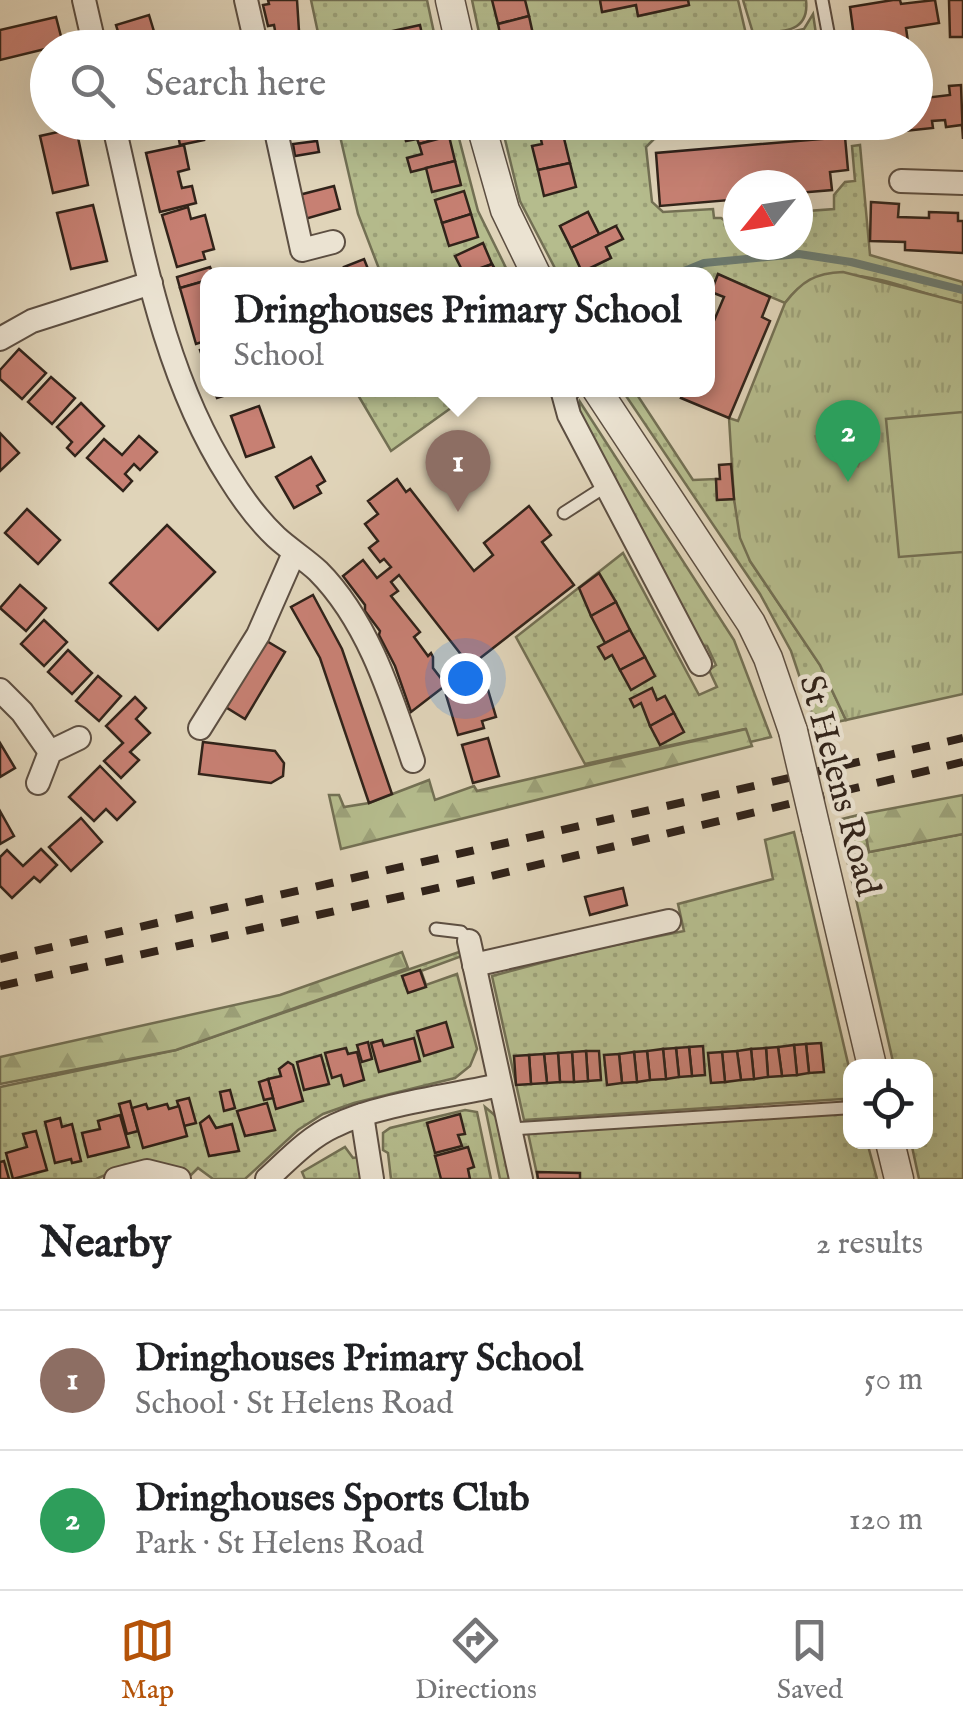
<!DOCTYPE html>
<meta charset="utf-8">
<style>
body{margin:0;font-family:"IM FELL English",serif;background:#f6f6f6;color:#202124}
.controls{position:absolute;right:30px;bottom:30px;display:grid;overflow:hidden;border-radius:20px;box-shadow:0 10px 40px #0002}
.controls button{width:90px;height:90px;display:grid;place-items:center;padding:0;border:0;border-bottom:2px solid #e0e0e0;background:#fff;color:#202124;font:50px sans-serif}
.compass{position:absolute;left:723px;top:170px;width:90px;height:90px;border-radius:50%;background:#fff;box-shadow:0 10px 40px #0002;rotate:240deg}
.you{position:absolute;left:465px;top:678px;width:35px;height:35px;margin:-25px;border:8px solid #fff;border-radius:50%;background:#1a73e8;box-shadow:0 0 0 15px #1a73e833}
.badge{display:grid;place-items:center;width:65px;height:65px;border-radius:50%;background:#b45309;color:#fff;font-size:32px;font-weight:700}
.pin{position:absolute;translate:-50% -82px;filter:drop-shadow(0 2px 5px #0008)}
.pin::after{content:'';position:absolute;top:52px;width:35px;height:30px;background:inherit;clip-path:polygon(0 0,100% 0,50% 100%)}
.popup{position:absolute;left:200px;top:267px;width:515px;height:130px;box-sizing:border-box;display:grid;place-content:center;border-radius:20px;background:#fff;filter:drop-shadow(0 2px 8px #0005);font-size:32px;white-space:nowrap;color:#757577}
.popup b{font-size:38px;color:#202124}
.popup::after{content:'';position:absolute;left:50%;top:100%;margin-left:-20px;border:20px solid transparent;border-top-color:#fff}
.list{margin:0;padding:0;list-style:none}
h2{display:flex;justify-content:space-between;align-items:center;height:130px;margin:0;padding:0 40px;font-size:42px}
h2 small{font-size:32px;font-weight:400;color:#757577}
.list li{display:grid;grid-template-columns:65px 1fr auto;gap:30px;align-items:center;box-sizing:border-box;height:140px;padding:0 40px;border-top:2px solid #e0e0e0}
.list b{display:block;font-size:38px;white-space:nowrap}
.list p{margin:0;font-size:32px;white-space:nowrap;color:#757577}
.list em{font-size:32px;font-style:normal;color:#757577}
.icon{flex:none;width:55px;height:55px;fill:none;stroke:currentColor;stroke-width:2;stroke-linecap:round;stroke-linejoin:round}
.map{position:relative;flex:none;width:963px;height:1179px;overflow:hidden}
.search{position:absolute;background:#fff;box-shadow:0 10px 40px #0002;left:30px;right:30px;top:30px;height:110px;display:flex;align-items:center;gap:25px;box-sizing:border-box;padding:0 35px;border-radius:55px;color:#757577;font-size:38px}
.sheet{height:410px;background:#fff}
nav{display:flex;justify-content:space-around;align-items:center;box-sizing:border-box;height:140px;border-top:2px solid #e0e0e0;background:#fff;font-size:28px;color:#757577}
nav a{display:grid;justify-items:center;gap:5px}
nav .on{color:#b45309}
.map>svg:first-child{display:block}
.grass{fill:url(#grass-dots);stroke:#737054;stroke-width:2.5;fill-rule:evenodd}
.forest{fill:url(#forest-firs);stroke:#737054;stroke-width:2.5}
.park{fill:url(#park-tufts);stroke:#737054;stroke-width:2.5}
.pitch{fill:#b5bc8d;stroke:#737054;stroke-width:2.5}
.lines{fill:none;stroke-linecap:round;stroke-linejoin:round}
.stream{stroke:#6c7c72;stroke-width:8}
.building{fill:#c78073;stroke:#31231a;stroke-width:2.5}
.service-casing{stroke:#5d4f42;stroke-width:15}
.minor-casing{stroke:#5d4f42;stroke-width:26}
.tertiary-casing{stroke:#5d4f42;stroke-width:31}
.service{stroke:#ebe3d2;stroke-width:11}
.minor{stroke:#ebe3d2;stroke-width:22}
.tertiary{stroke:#ebe3d2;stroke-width:28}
.rail{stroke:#31231a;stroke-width:8;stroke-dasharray:18 18;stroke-linecap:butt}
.tertiary-bridge-casing{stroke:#5d4f42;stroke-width:31;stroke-linecap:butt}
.tertiary-bridge{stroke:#ebe3d2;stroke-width:28}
.labels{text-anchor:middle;stroke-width:9;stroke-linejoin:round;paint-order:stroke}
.street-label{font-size:35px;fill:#31231a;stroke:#ebe3d2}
</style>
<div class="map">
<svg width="963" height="1179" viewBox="0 0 963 1179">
<defs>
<pattern id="grass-dots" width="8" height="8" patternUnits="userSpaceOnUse" patternTransform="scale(2.5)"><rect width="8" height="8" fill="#b5bc8d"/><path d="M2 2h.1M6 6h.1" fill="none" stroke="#9ca179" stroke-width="1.8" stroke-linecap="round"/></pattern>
<pattern id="forest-firs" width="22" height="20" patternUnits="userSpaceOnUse" patternTransform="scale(2.5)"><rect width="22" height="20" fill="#b5bc8d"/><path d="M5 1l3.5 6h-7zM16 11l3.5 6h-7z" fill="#9ca179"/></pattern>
<pattern id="park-tufts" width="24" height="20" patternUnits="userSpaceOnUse" patternTransform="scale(2.5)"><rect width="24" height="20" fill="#b5bc8d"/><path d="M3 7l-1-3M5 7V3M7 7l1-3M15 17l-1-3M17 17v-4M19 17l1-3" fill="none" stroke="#9ca179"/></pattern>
</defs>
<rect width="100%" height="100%" fill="#e0d4b9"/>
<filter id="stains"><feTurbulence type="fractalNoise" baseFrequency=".002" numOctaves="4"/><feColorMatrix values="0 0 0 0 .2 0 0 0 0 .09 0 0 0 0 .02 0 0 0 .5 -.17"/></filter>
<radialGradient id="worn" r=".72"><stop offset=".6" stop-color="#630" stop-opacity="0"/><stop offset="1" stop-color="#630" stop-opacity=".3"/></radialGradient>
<g class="grass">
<path d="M311,0H427L437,47H321Z"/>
<path d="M472,0H600L603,12L636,5L639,16L688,5V0H738L749,47H482Z"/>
<path d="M743,0H806C810,34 780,32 753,33Z"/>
<path d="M813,14L818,47H767L766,37L804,29Z"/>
<path d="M337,123H455L478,211L509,274H381L358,214Z"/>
<path d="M501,123H755L756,127L654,139L646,147L652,202L663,212L713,209L714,218H721L738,230V245H798V217L808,216V211L834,209V195L845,182L855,181L852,146L860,145L870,255L963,282V303C907,293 828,245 785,303L719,275L711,292L708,274H558L520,201ZM588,212L599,234L616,226L606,247L611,258L583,272L560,226Z"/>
<path d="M355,390H476L391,451Z"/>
<path d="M622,390H634L693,480L716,479L717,500L734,499L750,561L820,665L846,720L816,726L791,651L760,594Z"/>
<path d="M580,402L734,640L771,737L750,742L745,729L585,764L516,637L623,553L699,695L717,687L709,670L716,665L707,646L697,645L579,412Z"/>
<path d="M862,814L869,852L963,834V1179H919L911,1142H926V1066H894L838,820Z"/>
<path d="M794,832L850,1072V1103L844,1104L842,1099L524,1120L492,976L590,950L684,931L678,904L773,879L765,840Z"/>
<path d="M459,952L462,956L421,971L426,985L457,974L477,1049L470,1066L455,1078L354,1103L323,1114L298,1130L245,1179H213L198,1168L191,1175L175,1168L117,1170L96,1179H0V1087L176,1050Z"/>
<path d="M485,1107L497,1117L512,1179H500Z"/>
<path d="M465,1110L477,1112L491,1179H391L388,1153L383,1150V1133L390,1128Z"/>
<path d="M850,1111V1142H867L877,1179H538L528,1133Z"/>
<path d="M345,1147L353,1158L359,1157L364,1179H305L302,1172Z"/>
</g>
<g class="forest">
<path d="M746,729L752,746L341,849L329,795H339L344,807L369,803L429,780L435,800L474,786L477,791Z"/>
<path d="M963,795V834L869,852L862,814Z"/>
<path d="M402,952L408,968L176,1050L0,1084V1057L280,995Z"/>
</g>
<path class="park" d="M843,272L963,303V694L846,720L820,665L750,561L740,538L734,499L729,418L738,421L785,303C802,281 815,273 843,272Z"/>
<path class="pitch" d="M963,412V552L899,557L886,419Z"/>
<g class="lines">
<path class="stream" d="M677,274L704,263L799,254L851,262L963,290"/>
</g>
<g class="building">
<path d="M268,0H297L299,31L276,36L274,25L268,26L263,5L269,4Z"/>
<path d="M492,0H525L529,16L498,24Z"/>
<path d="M600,0H688L689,5L638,16L636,5L602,12Z"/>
<path d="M893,0H900L901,4L935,0L939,23L906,28L908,42L863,48L861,36L854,37L850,7Z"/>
<path d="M949,0H963V37H950Z"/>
<path d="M149,15L156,38L169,34L173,48H123L116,25Z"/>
<path d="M529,16L536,48H503L498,24Z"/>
<path d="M56,17L64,48H48L47,56L45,49L0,60V30Z"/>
<path d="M420,25L425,48H373L370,36Z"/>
<path d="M306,35L309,48H287L285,40Z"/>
<path d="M961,85L963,139L962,125L946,127L945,120L932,121L933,128L894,132V124L878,126V131L865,132L864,122H916V99L950,95L949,86Z"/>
<path d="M139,122H167L169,131L143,137Z"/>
<path d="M200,122L204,140L180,145L176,125Z"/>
<path d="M412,122H446L449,136L419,144L417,139L406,141L402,125Z"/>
<path d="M522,122H553L554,127L524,134Z"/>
<path d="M561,126L570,163L538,170L532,146L542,144L539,131Z"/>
<path d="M76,128L88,185L53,193L40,136Z"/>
<path d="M449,136L455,161L411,172L407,158L422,154L419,144Z"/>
<path d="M845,137L848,170L830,172L832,190L798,193V185H738V223L731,224L729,200L660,206L656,153Z"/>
<path d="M317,141L319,152L295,156L293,144Z"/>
<path d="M184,145L189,169L178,172L182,188L192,186L196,203L160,212L146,153Z"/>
<path d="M455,161L461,185L432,192L426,168Z"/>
<path d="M570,163L576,187L544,196L538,170Z"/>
<path d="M334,186L340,209L305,219L299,195Z"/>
<path d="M464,191L471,214L442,223L435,200Z"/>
<path d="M871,202L899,204L898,217L929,218V212L958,213V221H963V253L905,250V242L870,241Z"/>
<path d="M93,205L107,261L71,269L57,213Z"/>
<path d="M188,207L191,219L205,215L214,249L203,252L205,259L177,267L162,215Z"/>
<path d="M588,212L599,234L571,248L560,226Z"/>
<path d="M471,214L478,237L449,246L442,223Z"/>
<path d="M616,226L623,239L606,247L611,258L582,272L571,248Z"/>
<path d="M483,243L492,264L464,274L455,256Z"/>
<path d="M364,259L370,274H347L344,267Z"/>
<path d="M492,264L498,274H468Z"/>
<path d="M210,267L213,274H208V280L180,288L177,277Z"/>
<path d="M718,274L770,297L762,317L770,321L729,418L681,398L685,390H708V335L724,297L711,292Z"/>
<path d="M208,280V340L196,344L180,288Z"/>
<path d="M208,347V373L200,350Z"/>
<path d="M19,349L46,373L22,399L0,379V370Z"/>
<path d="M51,377L75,398L52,424L28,402Z"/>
<path d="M214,390H242L217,398Z"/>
<path d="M81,403L104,426L75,456L67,448L72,442L57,427Z"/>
<path d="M259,406L274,447L246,457L231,416Z"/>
<path d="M0,433L19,453L0,471Z"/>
<path d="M139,436L157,452L140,470L134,464L125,474L132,481L123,491L87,458L104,439L122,455Z"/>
<path d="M311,457L325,481L317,486L321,493L294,508L276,477Z"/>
<path d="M731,464L734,499L717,500L716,479H720L719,465Z"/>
<path d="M397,479L406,492L410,489L474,571L493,555L484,543L529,506L551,535L542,542L574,585L470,666L399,575L391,582L398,591L391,596L420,632L414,637L428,656L431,653L433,657V668L446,685L411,712L395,666L379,635L380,631L365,611V605L343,576L363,560L377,578L391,567L384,559L380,562L369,548L378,541L365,524L378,514L368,501Z"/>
<path d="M27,509L60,540L38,564L5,533Z"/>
<path d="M167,525L215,572L158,630L110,583Z"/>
<path d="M599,573L616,602L591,616L579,588Z"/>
<path d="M20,585L46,608L26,631L0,608Z"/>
<path d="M313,595L342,649L392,794L369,803L320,658L291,607Z"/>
<path d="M616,602L630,630L605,643L591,616Z"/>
<path d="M44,620L67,642L44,666L21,644Z"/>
<path d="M630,630L645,657L620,670L612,655L605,659L598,647Z"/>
<path d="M265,640L285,652L245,719L224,706Z"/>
<path d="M68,650L92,673L72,694L48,672Z"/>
<path d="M645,657L655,676L631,690L620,670Z"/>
<path d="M98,676L121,696L99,721L76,701Z"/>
<path d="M486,683L496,717L482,721L484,728L458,735L446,695Z"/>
<path d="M652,688L657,700L665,696L674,713L650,726L641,703L634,707L630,699Z"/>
<path d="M135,697L146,708L136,719L150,733L130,752L139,760L121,778L104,761L123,743L106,726Z"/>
<path d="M674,713L684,732L660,745L650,726Z"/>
<path d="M488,738L499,776L473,783L462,745Z"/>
<path d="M203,742L275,751L284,763L283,776L271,783L199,774Z"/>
<path d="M0,743L15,768L0,777Z"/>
<path d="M100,766L135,802L117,820L106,809L94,821L69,797Z"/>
<path d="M0,811L14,836L0,844Z"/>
<path d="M81,818L102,842L71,871L49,847Z"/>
<path d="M41,849L57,865L40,882L34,877L12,898L0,886V857L7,850L23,866Z"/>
<path d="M623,888L627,905L590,915L585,897Z"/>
<path d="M420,970L426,987L408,993L402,976Z"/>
<path d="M446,1022L453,1047L424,1056L417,1031Z"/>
<path d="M414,1038L420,1061L379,1072L371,1043L382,1040L384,1046Z"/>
<path d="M368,1042L372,1059L362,1062L357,1045Z"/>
<path d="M821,1043L824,1072L809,1073L806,1044Z"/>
<path d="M806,1044L809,1073L797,1075L794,1045Z"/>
<path d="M794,1045L797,1075L782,1076L778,1047Z"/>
<path d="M703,1046L705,1075L692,1076L689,1047Z"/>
<path d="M689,1047L692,1076L679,1077L676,1048Z"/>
<path d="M778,1047L782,1076L768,1077L766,1048Z"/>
<path d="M346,1048L348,1054L357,1052L364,1080L344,1086L341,1075L332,1078L325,1053Z"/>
<path d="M676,1048L679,1077L666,1079L663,1049Z"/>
<path d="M766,1048L768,1077L754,1079L751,1049Z"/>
<path d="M663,1049L666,1079L650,1080L647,1051Z"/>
<path d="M751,1049L754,1079L741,1080L737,1051Z"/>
<path d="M586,1051H599L601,1080L588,1081Z"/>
<path d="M586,1051L588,1081L574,1082L572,1052Z"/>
<path d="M647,1051L650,1080L637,1082L634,1052Z"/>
<path d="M737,1051L741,1080L725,1082L722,1052Z"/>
<path d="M572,1052L574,1082H560L558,1053Z"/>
<path d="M634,1052L637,1082L622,1083L619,1054Z"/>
<path d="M722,1052L725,1082L711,1083L708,1053Z"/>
<path d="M558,1053L560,1082L547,1083L544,1054Z"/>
<path d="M544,1054L547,1083L531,1084L529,1055Z"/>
<path d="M619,1054L622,1083L607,1085L604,1055Z"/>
<path d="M321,1055L329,1084L304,1090L297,1062Z"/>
<path d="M529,1055L531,1084L516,1085L514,1056Z"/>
<path d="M288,1062L293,1065L303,1101L276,1109L268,1079L281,1076L279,1069Z"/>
<path d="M268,1079L273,1098L264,1100L259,1082Z"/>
<path d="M230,1090L235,1108L224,1111L220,1092Z"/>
<path d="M189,1098L196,1123L184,1126L177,1101Z"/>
<path d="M130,1101L138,1131L127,1134L119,1104Z"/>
<path d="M267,1103L275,1130L245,1136L237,1111Z"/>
<path d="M146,1104L148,1109L167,1104L169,1109L179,1106L187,1136L143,1148L132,1108Z"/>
<path d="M460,1114L465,1134L458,1135L462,1146L435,1153L427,1123Z"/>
<path d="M120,1115L129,1147L88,1157L82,1133L100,1129L98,1121Z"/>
<path d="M209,1116L216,1128L232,1124L239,1151L209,1156L200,1123Z"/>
<path d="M60,1118L62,1127L72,1124L81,1161L72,1163L71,1159L55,1163L45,1122Z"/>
<path d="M36,1131L47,1170L13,1179L6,1153L27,1147L23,1134Z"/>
<path d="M468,1147L474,1167L468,1169L470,1179H441L435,1156Z"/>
<path d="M4,1161L9,1179H0V1162Z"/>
<path d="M537,1172L580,1173V1179H538Z"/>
</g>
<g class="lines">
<defs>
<g id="service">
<path d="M822,0L831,48"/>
<path d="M564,513L606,486"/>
<path d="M436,929L461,932L469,941"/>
<path d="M511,1129L845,1108"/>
</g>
<g id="minor">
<path d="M84,0L95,48"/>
<path d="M246,0L257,48"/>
<path d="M113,122C141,241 162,373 229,477C242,498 258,520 276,537C289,549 305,559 318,571C368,621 391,696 413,761"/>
<path d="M274,122L302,250L333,242"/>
<path d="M901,181L963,183"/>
<path d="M0,339L32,321L151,283"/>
<path d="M568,390L563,393L569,415L700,664"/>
<path d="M0,690L22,712L50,752"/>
<path d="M200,728L258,635L294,553"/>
<path d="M38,783L50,752L79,738"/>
<path d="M469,941L521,1179"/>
<path d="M474,965L669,921"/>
<path d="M362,1115L372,1179"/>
<path d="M116,1179L147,1171L179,1179"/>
<path d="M267,1179C288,1160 308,1138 334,1126C379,1104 450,1096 500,1085"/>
</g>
<g id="tertiary">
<path d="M450,0L461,48"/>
<path d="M480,122L505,210L536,274"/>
<path d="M597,390L751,623L768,658L793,731"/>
<path d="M816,829L872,1066"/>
<path d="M890,1142L899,1179"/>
</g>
</defs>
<use href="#service" class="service-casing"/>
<use href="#minor" class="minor-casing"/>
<use href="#tertiary" class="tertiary-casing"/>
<use href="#service" class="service"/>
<use href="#minor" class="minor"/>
<use href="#tertiary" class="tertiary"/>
<g class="rail">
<path d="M0,959L963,738"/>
<path d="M0,986L487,877L963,762"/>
</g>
<defs>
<path id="tertiary-bridge" d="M793,731L816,829"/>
</defs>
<use href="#tertiary-bridge" class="tertiary-bridge-casing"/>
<use href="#tertiary-bridge" class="tertiary-bridge"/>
</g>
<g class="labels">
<g class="street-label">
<text transform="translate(841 785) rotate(75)" y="12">St Helens Road</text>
</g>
</g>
<rect width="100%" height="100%" filter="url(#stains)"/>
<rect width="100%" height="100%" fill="url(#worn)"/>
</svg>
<div class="controls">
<button><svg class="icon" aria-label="locate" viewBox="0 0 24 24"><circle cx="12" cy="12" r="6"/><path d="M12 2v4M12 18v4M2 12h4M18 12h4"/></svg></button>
</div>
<svg class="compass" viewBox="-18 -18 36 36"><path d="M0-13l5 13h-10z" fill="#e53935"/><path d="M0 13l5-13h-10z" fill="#757577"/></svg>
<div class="you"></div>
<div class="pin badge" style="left:458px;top:512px;background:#8d6e63">1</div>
<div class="popup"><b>Dringhouses Primary School</b>School</div>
<div class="pin badge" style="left:848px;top:482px;background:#2e9e5b">2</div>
<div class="search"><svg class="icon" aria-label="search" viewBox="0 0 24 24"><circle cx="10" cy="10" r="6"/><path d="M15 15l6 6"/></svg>Search here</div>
</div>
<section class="sheet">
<h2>Nearby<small>2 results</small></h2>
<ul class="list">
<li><span class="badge" style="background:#8d6e63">1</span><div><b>Dringhouses Primary School</b><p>School · St Helens Road</p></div><em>50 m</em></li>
<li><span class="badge" style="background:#2e9e5b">2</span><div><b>Dringhouses Sports Club</b><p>Park · St Helens Road</p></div><em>120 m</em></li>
</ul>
</section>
<nav>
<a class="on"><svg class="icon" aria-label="map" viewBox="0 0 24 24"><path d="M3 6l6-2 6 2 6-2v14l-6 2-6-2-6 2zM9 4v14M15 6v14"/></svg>Map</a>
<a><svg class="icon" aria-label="directions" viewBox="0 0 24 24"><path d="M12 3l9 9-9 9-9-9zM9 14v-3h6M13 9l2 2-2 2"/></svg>Directions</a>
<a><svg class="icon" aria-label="saved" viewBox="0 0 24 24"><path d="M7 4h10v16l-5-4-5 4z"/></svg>Saved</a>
</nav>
